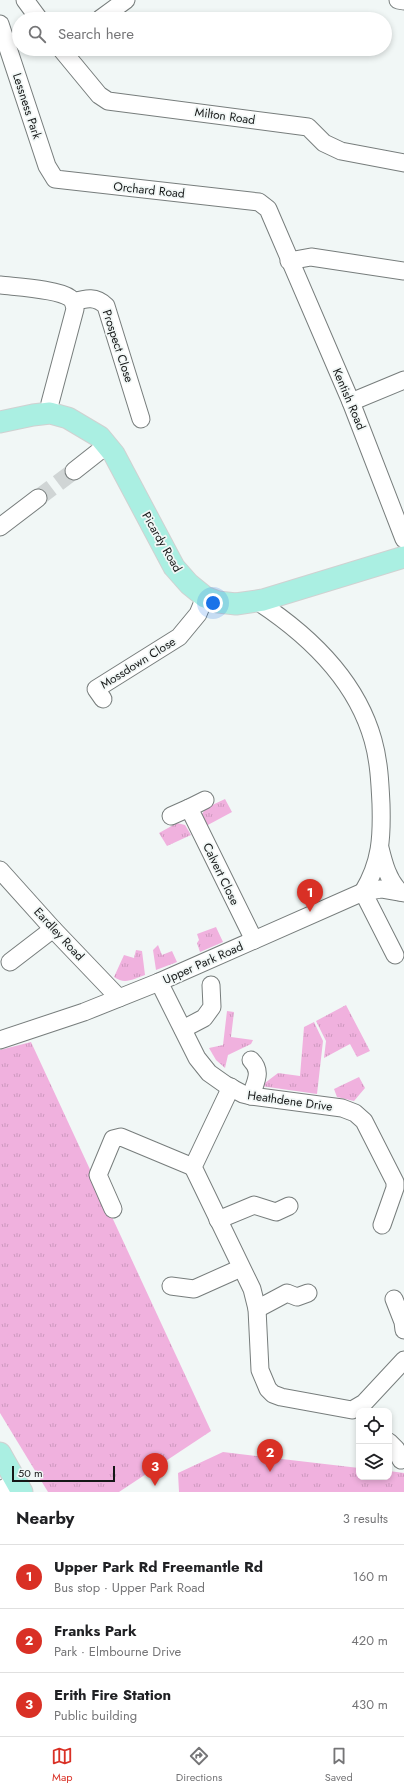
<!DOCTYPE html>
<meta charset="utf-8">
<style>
body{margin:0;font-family:Jost,sans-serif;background:#f6f6f6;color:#202124}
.controls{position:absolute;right:12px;bottom:12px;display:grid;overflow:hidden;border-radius:8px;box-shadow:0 2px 6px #0003}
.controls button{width:36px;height:36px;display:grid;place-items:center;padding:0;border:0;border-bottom:1px solid #e0e0e0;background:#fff;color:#202124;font:20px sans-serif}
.scale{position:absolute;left:12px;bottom:10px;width:103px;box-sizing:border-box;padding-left:4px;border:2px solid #151717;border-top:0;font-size:11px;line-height:14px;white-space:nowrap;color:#151717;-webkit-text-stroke:3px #f1f7f6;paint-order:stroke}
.you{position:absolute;left:213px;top:603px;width:14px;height:14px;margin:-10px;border:3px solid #fff;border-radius:50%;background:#1a73e8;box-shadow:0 0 0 6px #1a73e833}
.badge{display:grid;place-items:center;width:26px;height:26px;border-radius:50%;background:#d93025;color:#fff;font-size:13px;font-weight:700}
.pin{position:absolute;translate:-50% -33px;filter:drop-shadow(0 1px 2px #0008)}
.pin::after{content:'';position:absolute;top:21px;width:14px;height:12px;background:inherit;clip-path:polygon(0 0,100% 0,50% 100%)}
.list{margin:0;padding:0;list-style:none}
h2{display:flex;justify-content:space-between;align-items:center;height:52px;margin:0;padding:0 16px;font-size:17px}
h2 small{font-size:13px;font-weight:400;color:#757577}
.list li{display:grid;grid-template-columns:26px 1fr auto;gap:12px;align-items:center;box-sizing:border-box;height:64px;padding:0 16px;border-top:1px solid #e0e0e0}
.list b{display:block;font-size:15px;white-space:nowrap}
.list p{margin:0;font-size:13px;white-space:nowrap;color:#757577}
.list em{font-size:13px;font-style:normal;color:#757577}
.icon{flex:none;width:22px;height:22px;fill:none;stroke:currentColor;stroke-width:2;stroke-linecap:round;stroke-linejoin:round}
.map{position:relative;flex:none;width:404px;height:1492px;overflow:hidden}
.search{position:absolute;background:#fff;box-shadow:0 2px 6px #0003;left:12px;right:12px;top:12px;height:44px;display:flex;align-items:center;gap:10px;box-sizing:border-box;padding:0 14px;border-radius:22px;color:#757577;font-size:15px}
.sheet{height:244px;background:#fff}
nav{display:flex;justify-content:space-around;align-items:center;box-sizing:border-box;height:56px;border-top:1px solid #e0e0e0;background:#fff;font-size:11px;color:#757577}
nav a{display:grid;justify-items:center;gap:2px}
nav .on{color:#d93025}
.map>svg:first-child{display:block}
.grass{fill:url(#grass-tufts)}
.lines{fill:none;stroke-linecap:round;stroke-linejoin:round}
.minor-tunnel{stroke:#d0d5d5;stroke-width:17;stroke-dasharray:17 8;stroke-linecap:butt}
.minor-casing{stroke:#777d7c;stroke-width:19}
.major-casing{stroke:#d0d1d1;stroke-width:23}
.minor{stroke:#fff;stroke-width:17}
.major{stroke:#aaefe2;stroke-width:21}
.labels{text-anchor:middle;stroke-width:3.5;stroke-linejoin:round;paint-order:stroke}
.street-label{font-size:12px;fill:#151717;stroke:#f1f7f6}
</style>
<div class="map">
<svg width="404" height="1492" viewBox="0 0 404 1492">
<defs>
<pattern id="grass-tufts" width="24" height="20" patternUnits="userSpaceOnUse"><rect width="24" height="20" fill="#f0b1de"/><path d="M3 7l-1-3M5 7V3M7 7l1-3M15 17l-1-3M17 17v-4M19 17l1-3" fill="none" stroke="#cd98be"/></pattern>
</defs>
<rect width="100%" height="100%" fill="#f1f7f6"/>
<g class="grass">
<path d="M225,799L232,812L206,826L202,814L206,808Z"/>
<path d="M177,823L185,825L191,835L167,846L159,833Z"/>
<path d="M216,927L223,942L200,952L197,943L199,940L197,934Z"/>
<path d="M158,945L162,955L172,951L177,962L156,970L153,950Z"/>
<path d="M136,950L142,951L145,975C133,979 125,985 114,977L124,955L134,958Z"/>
<path d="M346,1005L370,1051L357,1057L350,1044L324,1058L326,1041L316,1021Z"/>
<path d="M227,1011L234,1012L231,1037L253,1040L251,1044L228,1055L225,1068L216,1060L209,1048L223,1045Z"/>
<path d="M314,1022L323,1041L317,1094L261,1086L278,1073L300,1076L304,1027Z"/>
<path d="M31,1042L211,1431L119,1492H48L0,1413V1050Z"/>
<path d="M359,1077L365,1088L354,1101L337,1097L334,1089Z"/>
<path d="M223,1452L359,1468V1477H389V1471L404,1473V1492H179L178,1473Z"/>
</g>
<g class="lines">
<path class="minor-tunnel" d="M38,498L74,471"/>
<defs>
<g id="minor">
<path d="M25,0L39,19"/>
<path d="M398,0L404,1"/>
<path d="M100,19L126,0"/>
<path d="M0,24L47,166L55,179L259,202L268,209L351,402L404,539"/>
<path d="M61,49L99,95L108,101L308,127L324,143L341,151L404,163"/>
<path d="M289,261L311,257L404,271"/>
<path d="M0,285C16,287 58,289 70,298C74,301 74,305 75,309L50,403V413"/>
<path d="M74,302C86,298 96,296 106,306L141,419"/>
<path d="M351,402L404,380"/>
<path d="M74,471L107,445"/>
<path d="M0,527L38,498"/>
<path d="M257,601C309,635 356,679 373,740C379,761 380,783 381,804C382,837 381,862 363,892L395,955"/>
<path d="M103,699L96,689L179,637L198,614L205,597"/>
<path d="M205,800L189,808L254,940"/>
<path d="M171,816L189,808"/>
<path d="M380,848C384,864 388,880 400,892"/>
<path d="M0,870L53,929L119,998"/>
<path d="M10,962L53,929"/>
<path d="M159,982L197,1058L209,1073L226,1085L243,1094L251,1096L342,1108L355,1113L364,1121L395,1182V1188L382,1225"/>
<path d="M183,1029L204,1018L212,1007L211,985"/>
<path d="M0,1040L84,1012L159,982L363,892L381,889L404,893"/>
<path d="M231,1087L193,1167L252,1289L257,1309L260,1370L268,1389L273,1394L281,1397L352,1410L364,1403L404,1360"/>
<path d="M251,1096C255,1082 263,1072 251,1060"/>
<path d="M113,1209L98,1175L113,1139L121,1137L193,1167"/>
<path d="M218,1220L254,1205L276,1212L289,1206"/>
<path d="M171,1286L194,1289L241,1268"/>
<path d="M394,1299L403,1322L404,1330"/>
<path d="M257,1309L287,1293L297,1297L308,1293"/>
<path d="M389,1442L396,1449L401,1460"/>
<path d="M0,1490L16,1482"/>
</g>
<g id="major">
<path d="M0,422L33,415L50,413L68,418L100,437L114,454L174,567L189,584L205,597L218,602L236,604L263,600L404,557"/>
<path d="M0,1453L22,1492"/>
</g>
</defs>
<use href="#minor" class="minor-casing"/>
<use href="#major" class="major-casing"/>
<use href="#minor" class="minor"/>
<use href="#major" class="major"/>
</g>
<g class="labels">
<g class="street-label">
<text transform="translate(27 106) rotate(72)" y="4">Lessness Park</text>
<text transform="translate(225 116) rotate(8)" y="4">Milton Road</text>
<text transform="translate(149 190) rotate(6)" y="4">Orchard Road</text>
<text transform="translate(118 346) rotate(72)" y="4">Prospect Close</text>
<text transform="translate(349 399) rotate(67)" y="4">Kentish Road</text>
<text transform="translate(162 542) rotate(60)" y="4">Picardy Road</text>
<text transform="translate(138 663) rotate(-32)" y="4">Mossdown Close</text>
<text transform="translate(221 874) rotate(64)" y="4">Calvert Close</text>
<text transform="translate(59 934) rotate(47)" y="4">Eardley Road</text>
<text transform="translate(203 963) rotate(-24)" y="4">Upper Park Road</text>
<text transform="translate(290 1101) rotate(8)" y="4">Heathdene Drive</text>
</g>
</g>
</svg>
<div class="controls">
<button><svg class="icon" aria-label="locate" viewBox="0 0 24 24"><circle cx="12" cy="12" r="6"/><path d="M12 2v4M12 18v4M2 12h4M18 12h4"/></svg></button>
<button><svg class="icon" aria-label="layers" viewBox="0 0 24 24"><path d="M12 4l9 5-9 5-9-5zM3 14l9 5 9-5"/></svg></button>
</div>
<div class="scale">50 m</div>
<div class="you"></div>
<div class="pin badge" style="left:310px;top:912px">1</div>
<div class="pin badge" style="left:270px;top:1472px">2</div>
<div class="pin badge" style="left:155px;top:1486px">3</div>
<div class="search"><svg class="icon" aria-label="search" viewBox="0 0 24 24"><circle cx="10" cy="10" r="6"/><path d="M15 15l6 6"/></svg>Search here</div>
</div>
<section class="sheet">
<h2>Nearby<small>3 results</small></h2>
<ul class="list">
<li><span class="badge">1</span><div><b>Upper Park Rd Freemantle Rd</b><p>Bus stop · Upper Park Road</p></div><em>160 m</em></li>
<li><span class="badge">2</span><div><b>Franks Park</b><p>Park · Elmbourne Drive</p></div><em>420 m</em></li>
<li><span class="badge">3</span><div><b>Erith Fire Station</b><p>Public building</p></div><em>430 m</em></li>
</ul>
</section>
<nav>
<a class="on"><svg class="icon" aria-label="map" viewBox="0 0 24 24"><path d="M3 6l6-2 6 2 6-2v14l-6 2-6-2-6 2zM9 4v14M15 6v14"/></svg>Map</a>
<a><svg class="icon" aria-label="directions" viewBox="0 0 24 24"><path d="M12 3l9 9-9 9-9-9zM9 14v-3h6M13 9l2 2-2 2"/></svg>Directions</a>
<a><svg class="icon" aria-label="saved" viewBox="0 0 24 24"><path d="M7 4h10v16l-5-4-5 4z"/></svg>Saved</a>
</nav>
